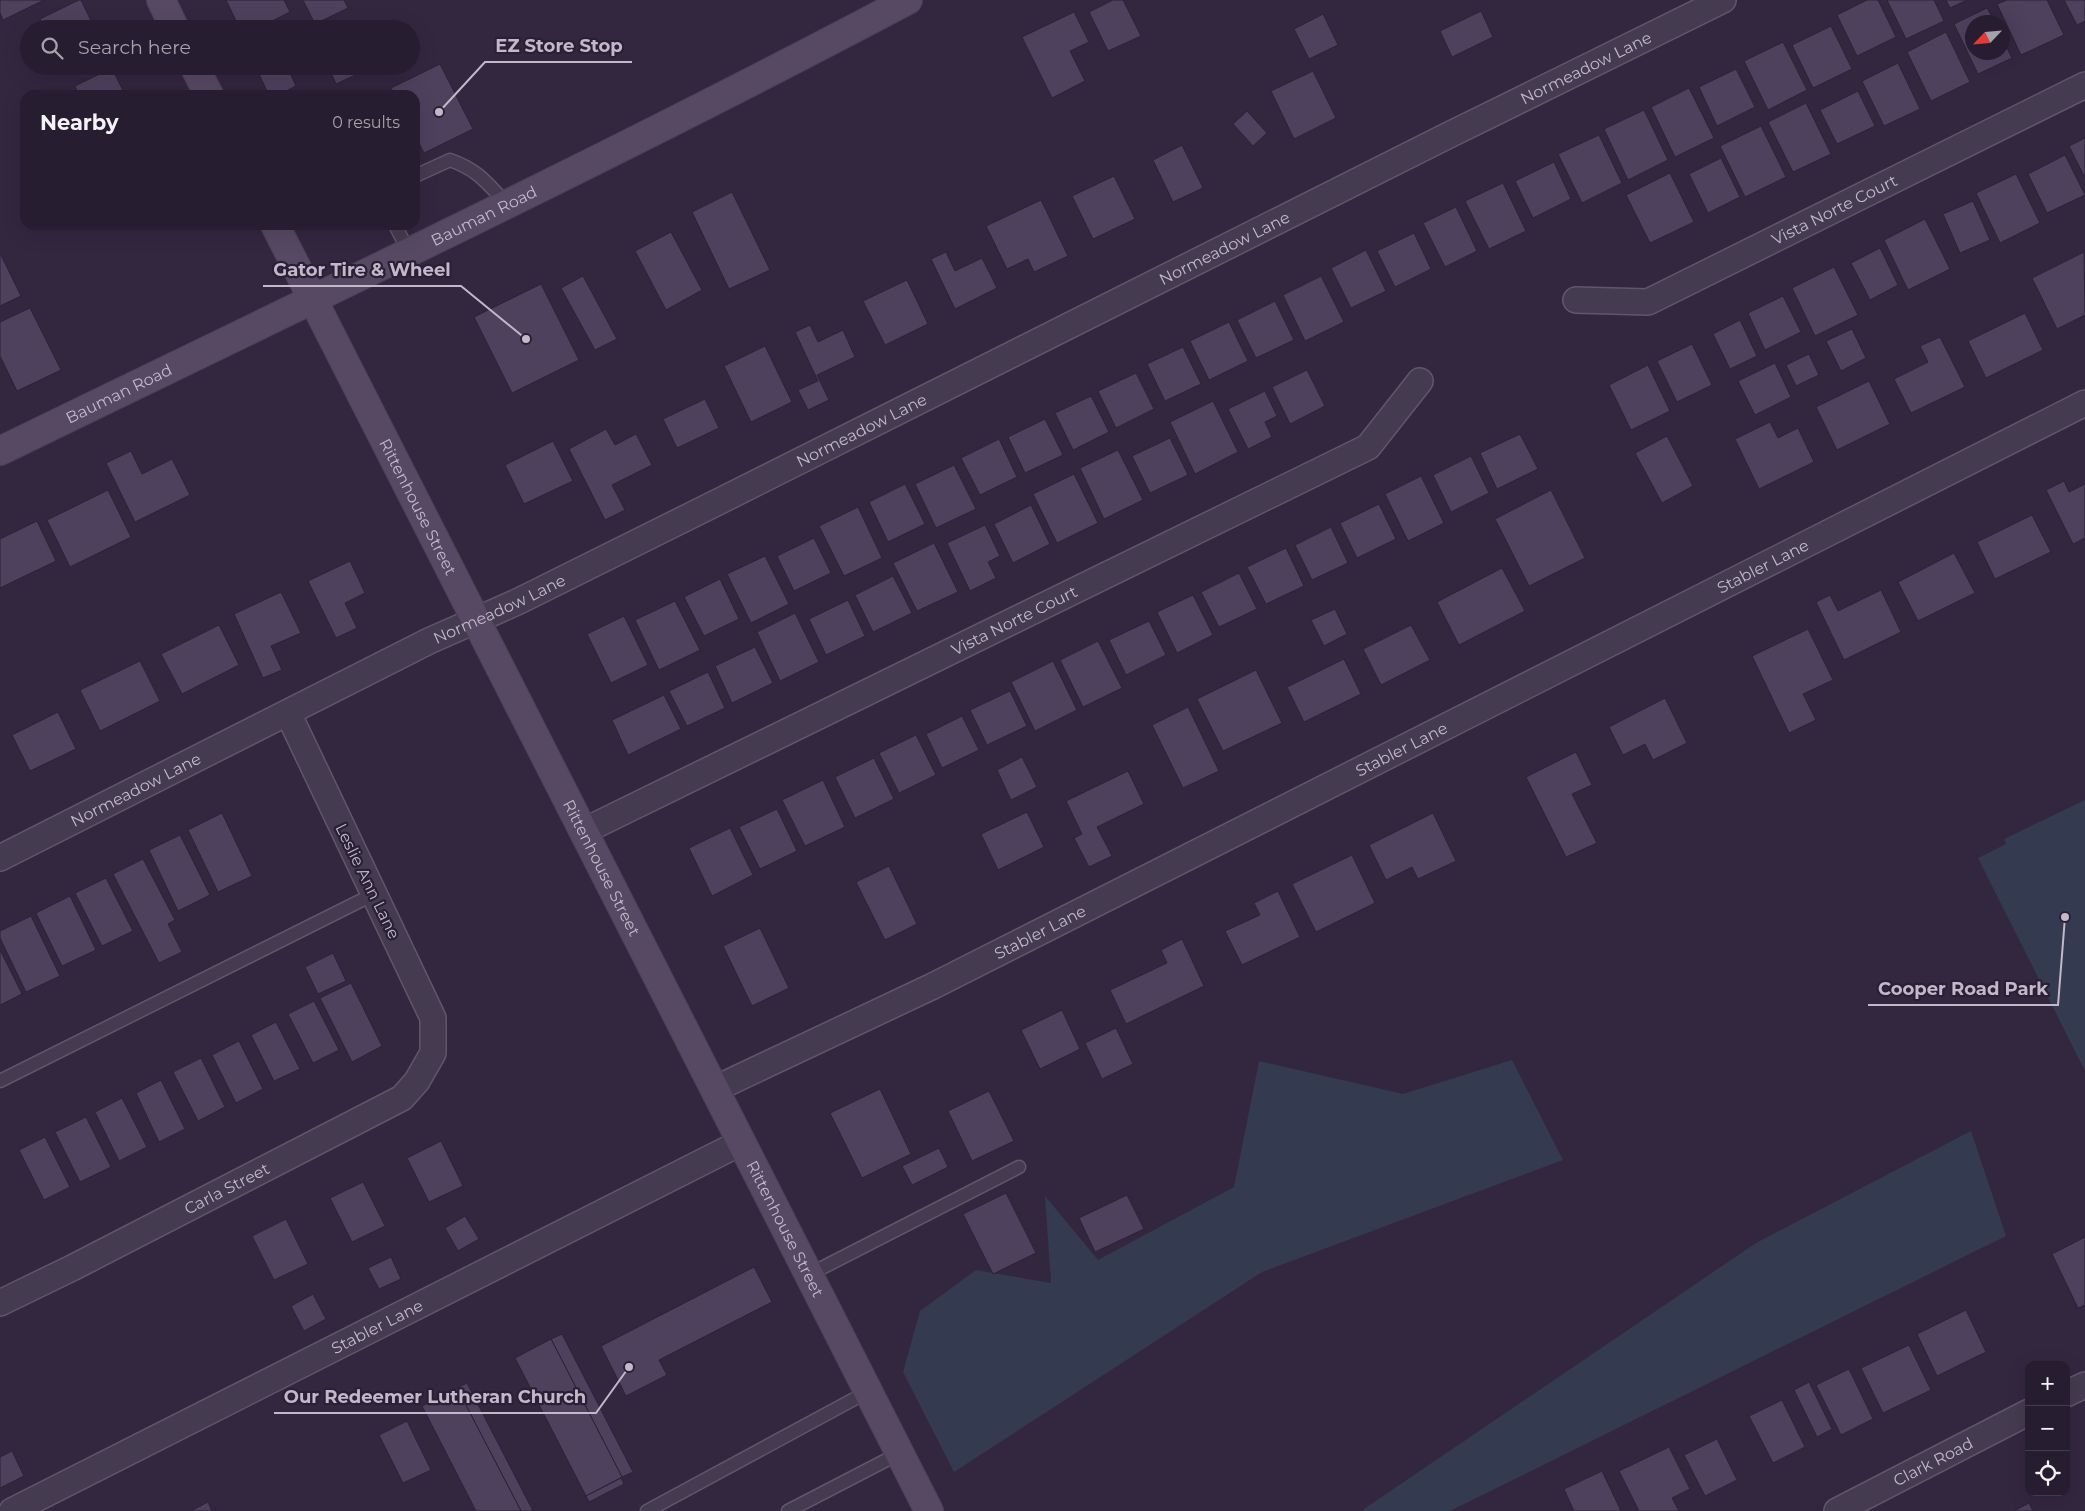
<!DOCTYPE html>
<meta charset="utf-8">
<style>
body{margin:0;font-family:Montserrat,sans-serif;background:#322a3c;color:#f1f3f6}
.controls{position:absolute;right:15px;bottom:15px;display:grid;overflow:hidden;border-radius:10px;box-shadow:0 5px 20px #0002}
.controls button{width:45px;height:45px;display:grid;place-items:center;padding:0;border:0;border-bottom:1px solid #423b4c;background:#261d30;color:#f1f3f6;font:25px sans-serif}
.compass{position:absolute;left:1965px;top:15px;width:45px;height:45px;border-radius:50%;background:#261d30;box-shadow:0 5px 20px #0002;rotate:244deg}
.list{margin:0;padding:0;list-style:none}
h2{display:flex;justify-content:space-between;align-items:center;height:65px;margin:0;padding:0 20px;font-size:21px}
h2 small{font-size:16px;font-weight:400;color:#a4a2ab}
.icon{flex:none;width:28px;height:28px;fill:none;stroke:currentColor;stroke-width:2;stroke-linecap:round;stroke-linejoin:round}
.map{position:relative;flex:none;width:2085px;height:1511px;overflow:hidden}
.search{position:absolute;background:#261d30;box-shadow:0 5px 20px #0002;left:20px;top:20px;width:400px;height:55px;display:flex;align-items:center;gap:12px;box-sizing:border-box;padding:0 18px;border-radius:28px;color:#a4a2ab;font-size:19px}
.panel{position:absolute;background:#261d30;box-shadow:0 5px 20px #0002;left:20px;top:90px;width:400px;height:140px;border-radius:15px}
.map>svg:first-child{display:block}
.green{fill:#343a4f}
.building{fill:#4e415e;stroke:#2c2237}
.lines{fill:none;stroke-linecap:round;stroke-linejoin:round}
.lane-casing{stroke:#60566a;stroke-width:15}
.street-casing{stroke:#60566a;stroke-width:28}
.secondary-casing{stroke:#4b4256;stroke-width:30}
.lane{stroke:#453b50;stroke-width:12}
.street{stroke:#453b50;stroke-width:25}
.secondary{stroke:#574963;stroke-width:28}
.labels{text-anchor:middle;stroke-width:4.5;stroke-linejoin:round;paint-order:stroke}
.street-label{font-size:16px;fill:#c1b8ca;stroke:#2a2035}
.leader{fill:none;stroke:#c1b8ca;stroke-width:2}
.callout-dot{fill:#c1b8ca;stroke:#2a2035;stroke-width:2}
.callout-label{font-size:18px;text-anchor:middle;font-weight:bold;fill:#c1b8ca;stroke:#2a2035;stroke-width:4.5;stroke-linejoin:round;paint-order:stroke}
</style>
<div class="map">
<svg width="2085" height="1511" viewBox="0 0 2085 1511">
<rect width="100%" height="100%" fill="#332740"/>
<g class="green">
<path d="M2085,800V1071L1978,858L2006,844L2004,839Z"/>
<path d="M1512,1060L1563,1160L1262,1272L954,1472L903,1372L920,1311L976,1270L1051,1283L1045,1196L1098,1260L1234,1187L1259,1061L1403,1094Z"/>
<path d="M1971,1131L2006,1236L1450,1511H1361L1756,1243Z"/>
</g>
<g class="building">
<path d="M0,0H44L3,20L0,13Z"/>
<path d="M79,0H81L95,29H44L40,19Z"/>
<path d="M226,0H284L290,12L256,29H240Z"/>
<path d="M303,0H344L348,8L315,24Z"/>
<path d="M1113,0H1123L1141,36L1108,51L1089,12Z"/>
<path d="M1867,0H1878L1896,37L1857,56L1837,15Z"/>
<path d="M1887,0H1934L1944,21L1906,39Z"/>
<path d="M1946,0H1967L1950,8Z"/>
<path d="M2007,0H2047L2064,35L2021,55L1997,4Z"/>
<path d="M2064,0H2085V21L2077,25Z"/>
<path d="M1987,8L1995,22H1972V52H2002V38L2012,58L1978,74L1954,24Z"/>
<path d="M1481,11L1493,37L1452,57L1440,31Z"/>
<path d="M1074,12L1089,42L1070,51L1085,81L1052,98L1022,37Z"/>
<path d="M1323,14L1338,45L1309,59L1294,29Z"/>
<path d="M1831,26L1852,69L1813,88L1792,45Z"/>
<path d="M1946,32L1970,82L1931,101L1907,52Z"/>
<path d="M1783,42L1807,90L1768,110L1744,61Z"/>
<path d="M1898,63L1920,109L1884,126L1862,81Z"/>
<path d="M440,64L473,129L424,153L415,135V95H395L391,88Z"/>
<path d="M63,66H81L66,74Z"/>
<path d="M255,66H287L296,86L278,95H269Z"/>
<path d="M328,66H362L364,71L336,84Z"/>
<path d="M112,68L125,95H79L75,86Z"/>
<path d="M1736,69L1755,107L1717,126L1699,87Z"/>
<path d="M1313,71L1336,118L1294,139L1271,91Z"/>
<path d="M1689,88L1714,138L1675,157L1651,107Z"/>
<path d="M1858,91L1875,126L1837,144L1820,110Z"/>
<path d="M1806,103L1831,154L1793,172L1768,122Z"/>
<path d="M1644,110L1668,160L1628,180L1604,129Z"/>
<path d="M1247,111L1267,133L1253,146L1233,124Z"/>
<path d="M1761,126L1786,177L1745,197L1720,146Z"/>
<path d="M1599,135L1622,183L1582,203L1558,154Z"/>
<path d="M2085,138V178L2069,146Z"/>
<path d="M1182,145L1203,188L1173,202L1153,160Z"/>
<path d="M2065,155L2085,195L2047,213L2028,174Z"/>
<path d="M1721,158L1740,197L1708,213L1689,174Z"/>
<path d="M1554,162L1571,199L1533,218L1515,181Z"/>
<path d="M1670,173L1694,222L1650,243L1626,195Z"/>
<path d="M2016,174L2040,223L2000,243L1976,193Z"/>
<path d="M1114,176L1135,219L1093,239L1072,196Z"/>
<path d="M1503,183L1526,231L1489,249L1465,201Z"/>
<path d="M732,192L770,270L729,289L692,212Z"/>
<path d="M1041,200L1068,256L1034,272L1028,259L1007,269L986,226Z"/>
<path d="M1973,201L1990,240L1960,253L1943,214Z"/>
<path d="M1456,207L1477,251L1445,267L1423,223Z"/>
<path d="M1925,219L1950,269L1908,290L1884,240Z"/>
<path d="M671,232L702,290L666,310L635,251Z"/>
<path d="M1414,233L1431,269L1395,287L1377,251Z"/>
<path d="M1880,248L1898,285L1870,300L1851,263Z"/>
<path d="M1366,250L1386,291L1351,308L1331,268Z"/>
<path d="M946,252L955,271L982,258L997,288L955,309L931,259Z"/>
<path d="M2084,252L2085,315L2057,329L2032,278Z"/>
<path d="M0,253L21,296L0,306Z"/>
<path d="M1834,267L1858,315L1815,336L1792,288Z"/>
<path d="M583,276L617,339L595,350L561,288Z"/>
<path d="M1321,276L1344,322L1305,341L1283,295Z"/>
<path d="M907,280L928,324L885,345L863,301Z"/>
<path d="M541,284L579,360L512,393L474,317Z"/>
<path d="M1783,296L1801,332L1765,350L1748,313Z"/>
<path d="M1275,301L1294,340L1256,358L1237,320Z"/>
<path d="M30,308L61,370L17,391L0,356V322Z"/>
<path d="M2025,313L2043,350L1986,378L1968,341Z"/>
<path d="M1740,320L1757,356L1730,369L1713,334Z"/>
<path d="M1229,322L1248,361L1209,380L1190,341Z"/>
<path d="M810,325L818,342L843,330L855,357L817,375L829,400L808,410L798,390L818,381L795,332Z"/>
<path d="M1852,329L1866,358L1841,371L1826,341Z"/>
<path d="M1940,337L1965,387L1911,413L1894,379L1928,362L1920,346Z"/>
<path d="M1692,344L1712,385L1677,402L1657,361Z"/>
<path d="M765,346L792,402L751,422L724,366Z"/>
<path d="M1183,347L1201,384L1165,401L1147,364Z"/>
<path d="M1809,354L1819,375L1796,386L1786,365Z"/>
<path d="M1775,363L1791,397L1755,415L1738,381Z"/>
<path d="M1648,365L1670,411L1631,430L1609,385Z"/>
<path d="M1307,370L1325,406L1290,424L1272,387Z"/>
<path d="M1136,373L1154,409L1116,428L1098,391Z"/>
<path d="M1869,381L1890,424L1837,450L1816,407Z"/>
<path d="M1265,391L1277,416L1265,422L1272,437L1248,449L1228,409Z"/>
<path d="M1091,396L1109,432L1073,450L1055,413Z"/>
<path d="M705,399L719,428L677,448L663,419Z"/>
<path d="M1213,401L1238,452L1195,474L1170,422Z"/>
<path d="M1045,419L1063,455L1025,473L1008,437Z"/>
<path d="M1770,422L1778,438L1798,428L1814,462L1759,489L1735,439Z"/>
<path d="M606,429L615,445L636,434L652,465L612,485L625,510L605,520L569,449Z"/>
<path d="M1520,434L1538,469L1497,489L1480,453Z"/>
<path d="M1667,436L1693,486L1662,503L1635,453Z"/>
<path d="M1170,438L1188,475L1150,493L1132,456Z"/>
<path d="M999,439L1017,477L980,495L961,458Z"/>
<path d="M553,441L573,481L524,504L505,465Z"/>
<path d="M1118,450L1143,500L1104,519L1080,468Z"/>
<path d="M131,451L142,474L172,459L190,495L135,522L106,463Z"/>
<path d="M1471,456L1489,493L1451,512L1433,475Z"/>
<path d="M954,465L976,509L936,528L915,484Z"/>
<path d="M1074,474L1098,523L1057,543L1033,494Z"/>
<path d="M1421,476L1444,523L1408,541L1385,494Z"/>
<path d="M2064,481L2069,492L2085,484V538L2073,544L2046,490Z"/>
<path d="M905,484L925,524L888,542L869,502Z"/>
<path d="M108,490L131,537L70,567L47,520Z"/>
<path d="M1551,490L1585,558L1529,586L1495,519Z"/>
<path d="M1379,504L1396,539L1357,558L1340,523Z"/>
<path d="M1031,505L1050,544L1013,563L994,524Z"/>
<path d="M858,507L882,558L844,576L819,526Z"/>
<path d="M2032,515L2051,552L1995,579L1977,542Z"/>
<path d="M37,521L56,561L0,588V539Z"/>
<path d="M985,525L1000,556L988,562L996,578L970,591L947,543Z"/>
<path d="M1331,527L1348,563L1312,580L1295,545Z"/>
<path d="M814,538L831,573L794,591L777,556Z"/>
<path d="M934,543L958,592L917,611L893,563Z"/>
<path d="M1286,548L1304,586L1266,604L1247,567Z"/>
<path d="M1954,553L1975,593L1918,621L1898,582Z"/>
<path d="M765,556L789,604L751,623L727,574Z"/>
<path d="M350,561L365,593L345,603L357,628L336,638L308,581Z"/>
<path d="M1502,568L1525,611L1459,645L1437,602Z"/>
<path d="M1239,573L1257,609L1219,627L1201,592Z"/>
<path d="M893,576L912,613L873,632L855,595Z"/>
<path d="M720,579L739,619L704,636L684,597Z"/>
<path d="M1881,590L1901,632L1844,660L1816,602L1830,595L1838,611Z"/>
<path d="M281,592L301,633L271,646L282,670L263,678L234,614Z"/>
<path d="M1193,595L1213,635L1177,653L1157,612Z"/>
<path d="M848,600L865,636L826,655L809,619Z"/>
<path d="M675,601L700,650L659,670L635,620Z"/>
<path d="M1335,609L1347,634L1324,646L1311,620Z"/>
<path d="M795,613L819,662L780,681L757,632Z"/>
<path d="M624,616L648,665L611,683L587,634Z"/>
<path d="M1149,621L1166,655L1126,675L1109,640Z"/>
<path d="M219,625L239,665L182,694L161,654Z"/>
<path d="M1411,625L1430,660L1381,685L1363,649Z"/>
<path d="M1808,629L1833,680L1803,694L1816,720L1789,733L1752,656Z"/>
<path d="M1098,641L1122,688L1083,707L1060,660Z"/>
<path d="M755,647L773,683L732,703L715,666Z"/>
<path d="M1344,659L1361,694L1304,722L1287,687Z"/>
<path d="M140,661L160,701L100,731L80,690Z"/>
<path d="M1053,661L1077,710L1035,731L1011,682Z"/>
<path d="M1256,670L1282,723L1223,751L1197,699Z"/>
<path d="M708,672L725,708L687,726L669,691Z"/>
<path d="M1010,691L1027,726L987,745L970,710Z"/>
<path d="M664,695L681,729L628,755L612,720Z"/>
<path d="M1665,698L1687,743L1653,760L1645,744L1623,755L1609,727Z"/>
<path d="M1188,707L1219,771L1183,788L1152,725Z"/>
<path d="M58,712L76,749L30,771L12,735Z"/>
<path d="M962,716L979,750L942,768L926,734Z"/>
<path d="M916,735L936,775L899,793L879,753Z"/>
<path d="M1576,752L1592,785L1572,794L1597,843L1566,857L1526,777Z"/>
<path d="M1022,757L1037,787L1011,800L997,770Z"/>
<path d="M874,758L894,799L855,818L835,777Z"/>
<path d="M1128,771L1144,804L1097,827L1112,856L1089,867L1074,838L1082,834L1066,801Z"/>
<path d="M823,780L845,827L805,846L782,800Z"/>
<path d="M777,809L797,851L760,869L739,827Z"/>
<path d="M1027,812L1044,847L998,870L981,834Z"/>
<path d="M222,813L252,876L218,892L188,830Z"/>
<path d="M1433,813L1456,861L1418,879L1412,867L1386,880L1369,845Z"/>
<path d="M730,828L753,875L712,896L689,848Z"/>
<path d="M180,835L210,895L178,911L149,850Z"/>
<path d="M1352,855L1375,903L1316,932L1292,884Z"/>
<path d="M143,859L175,920L168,924L182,952L159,963L113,874Z"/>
<path d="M889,866L917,924L885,940L856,882Z"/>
<path d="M106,878L133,931L102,946L75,893Z"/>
<path d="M1278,891L1300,937L1242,965L1225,931L1260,915L1254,903Z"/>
<path d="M70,896L96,950L62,966L36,913Z"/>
<path d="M31,916L60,976L26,992L0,938V931Z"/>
<path d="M760,928L789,988L752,1006L723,946Z"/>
<path d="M1182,939L1204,986L1126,1024L1110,990L1167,963L1161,950Z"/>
<path d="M0,950L22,994L0,1005Z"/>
<path d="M333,953L346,981L318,994L305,967Z"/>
<path d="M351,983L382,1046L352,1062L320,998Z"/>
<path d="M314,1001L339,1050L313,1063L288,1014Z"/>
<path d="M1062,1010L1080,1049L1040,1069L1021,1030Z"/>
<path d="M276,1022L300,1069L274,1081L251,1035Z"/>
<path d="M1116,1028L1133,1064L1102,1079L1085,1043Z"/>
<path d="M239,1041L263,1089L236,1103L212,1055Z"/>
<path d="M201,1058L225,1107L198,1121L173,1072Z"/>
<path d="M161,1080L185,1129L159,1142L136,1093Z"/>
<path d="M880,1089L911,1154L862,1178L830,1113Z"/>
<path d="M989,1091L1014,1141L972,1161L948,1111Z"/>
<path d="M122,1098L147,1147L119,1161L95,1112Z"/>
<path d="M86,1117L111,1167L80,1182L55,1132Z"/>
<path d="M45,1137L70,1187L44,1200L19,1150Z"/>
<path d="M441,1141L463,1186L429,1202L407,1158Z"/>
<path d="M939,1148L948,1167L912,1185L902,1166Z"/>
<path d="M363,1182L385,1226L352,1242L330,1198Z"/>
<path d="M1006,1193L1036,1253L993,1274L963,1214Z"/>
<path d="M1127,1195L1144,1229L1095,1252L1079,1218Z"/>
<path d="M465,1216L479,1239L458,1251L445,1228Z"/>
<path d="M286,1219L308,1264L274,1280L252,1236Z"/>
<path d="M2085,1237V1305L2078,1308L2052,1254Z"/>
<path d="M391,1257L401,1279L379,1289L368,1268Z"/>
<path d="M754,1267L772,1302L659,1360L667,1375L626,1396L601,1346Z"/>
<path d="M313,1294L326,1319L304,1331L291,1306Z"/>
<path d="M1966,1310L1986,1352L1937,1376L1917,1334Z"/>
<path d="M562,1334L633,1472L622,1477L551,1339Z"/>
<path d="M551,1339L622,1477L586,1496L515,1358Z"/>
<path d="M1909,1345L1931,1390L1883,1413L1861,1368Z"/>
<path d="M1849,1369L1873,1419L1841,1435L1816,1385Z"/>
<path d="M1809,1382L1832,1429L1817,1437L1794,1390Z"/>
<path d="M467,1383L533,1511H521L457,1388Z"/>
<path d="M457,1388L521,1511H476L422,1406Z"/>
<path d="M1782,1400L1805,1447L1773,1463L1749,1416Z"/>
<path d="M407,1421L431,1470L403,1483L379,1435Z"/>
<path d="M1717,1439L1737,1480L1705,1496L1684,1455Z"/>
<path d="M1669,1447L1690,1489L1672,1498L1679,1511H1639L1619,1471Z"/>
<path d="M12,1451L24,1476L0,1488V1457Z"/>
<path d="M1602,1471L1621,1511H1574L1564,1489Z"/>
<path d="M621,1478L624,1484L589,1502L586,1496Z"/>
<path d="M208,1502L212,1511H191Z"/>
<path d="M2029,1503L2033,1511H2014Z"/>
</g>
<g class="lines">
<defs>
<g id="lane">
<path d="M415,176L450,160C478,170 486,182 506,203"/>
<path d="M395,225L409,252"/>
<path d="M0,1081L374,894"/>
<path d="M810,1274L1019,1167"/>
<path d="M647,1511L869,1391"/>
<path d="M788,1511L900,1453"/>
</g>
<g id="street">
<path id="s1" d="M1576,300L1648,302L2085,85"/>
<path id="s2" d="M584,831L1368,447L1420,381"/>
<path id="s3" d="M0,858L429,641L517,602L716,503L1447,136L1723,0"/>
<path id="s4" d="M715,1089L933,986L2085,403"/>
<path id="s5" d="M0,1303L72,1268L402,1098L417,1081L433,1053V1018L288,713"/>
<path d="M2066,1394L2085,1385"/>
<path id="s6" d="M12,1511L742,1142"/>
<path id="s7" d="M1837,1511L2029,1412"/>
</g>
<g id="secondary">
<path d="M161,0L175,29"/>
<path d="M194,66L209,95"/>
<path id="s8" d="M275,225L929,1511"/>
<path id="s9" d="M0,451C304,303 610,158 908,0"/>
</g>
</defs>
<use href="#lane" class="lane-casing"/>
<use href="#street" class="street-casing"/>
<use href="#secondary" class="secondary-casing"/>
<use href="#lane" class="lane"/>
<use href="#street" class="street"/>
<use href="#secondary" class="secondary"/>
</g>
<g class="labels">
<g class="street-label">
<text dy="6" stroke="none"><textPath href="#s3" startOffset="1772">Normeadow Lane</textPath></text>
<text dy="6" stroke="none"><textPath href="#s1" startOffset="280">Vista Norte Court</textPath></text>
<text dy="6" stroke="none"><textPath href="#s9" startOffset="538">Bauman Road</textPath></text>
<text dy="6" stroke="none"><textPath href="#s3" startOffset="1368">Normeadow Lane</textPath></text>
<text dy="6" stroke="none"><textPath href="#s9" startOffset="132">Bauman Road</textPath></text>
<text dy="6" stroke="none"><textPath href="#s3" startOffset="962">Normeadow Lane</textPath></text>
<text dy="6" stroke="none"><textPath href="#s8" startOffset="316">Rittenhouse Street</textPath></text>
<text dy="6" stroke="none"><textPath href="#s4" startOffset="1171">Stabler Lane</textPath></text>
<text dy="6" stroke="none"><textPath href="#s3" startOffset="558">Normeadow Lane</textPath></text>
<text dy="6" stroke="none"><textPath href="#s2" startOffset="479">Vista Norte Court</textPath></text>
<text dy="6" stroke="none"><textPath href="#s4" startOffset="766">Stabler Lane</textPath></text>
<text dy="6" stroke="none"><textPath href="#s3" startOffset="152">Normeadow Lane</textPath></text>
<text dy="6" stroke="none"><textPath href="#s8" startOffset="721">Rittenhouse Street</textPath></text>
<text transform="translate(368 881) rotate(64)" y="6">Leslie Ann Lane</text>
<text dy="6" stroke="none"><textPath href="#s4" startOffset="361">Stabler Lane</textPath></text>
<text dy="6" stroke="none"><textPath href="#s5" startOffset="254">Carla Street</textPath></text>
<text dy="6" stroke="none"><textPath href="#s8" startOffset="1126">Rittenhouse Street</textPath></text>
<text dy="6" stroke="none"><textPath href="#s6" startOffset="409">Stabler Lane</textPath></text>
<text dy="6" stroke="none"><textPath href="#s7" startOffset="108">Clark Road</textPath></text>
</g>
</g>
<path class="leader" d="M439 112L485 62H632M526 339L461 286H263M2065 917L2058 1005H1868M629 1367L596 1413H274"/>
<g class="callout-dot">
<circle cx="439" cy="112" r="5"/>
<circle cx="526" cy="339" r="5"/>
<circle cx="2065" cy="917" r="5"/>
<circle cx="629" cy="1367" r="5"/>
</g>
<g class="callout-label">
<text x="559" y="52">EZ Store Stop</text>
<text x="362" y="276">Gator Tire &amp; Wheel</text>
<text x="1963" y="995">Cooper Road Park</text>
<text x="435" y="1403">Our Redeemer Lutheran Church</text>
</g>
</svg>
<div class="controls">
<button>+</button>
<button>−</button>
<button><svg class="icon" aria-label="locate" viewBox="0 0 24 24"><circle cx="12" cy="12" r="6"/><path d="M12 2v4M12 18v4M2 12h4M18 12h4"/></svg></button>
</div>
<svg class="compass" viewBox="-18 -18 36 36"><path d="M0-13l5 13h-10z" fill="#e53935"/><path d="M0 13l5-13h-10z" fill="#a4a2ab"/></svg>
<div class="search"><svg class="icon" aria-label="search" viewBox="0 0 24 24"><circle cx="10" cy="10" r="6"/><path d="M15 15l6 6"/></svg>Search here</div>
<section class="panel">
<h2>Nearby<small>0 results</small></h2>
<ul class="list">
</ul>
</section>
</div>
